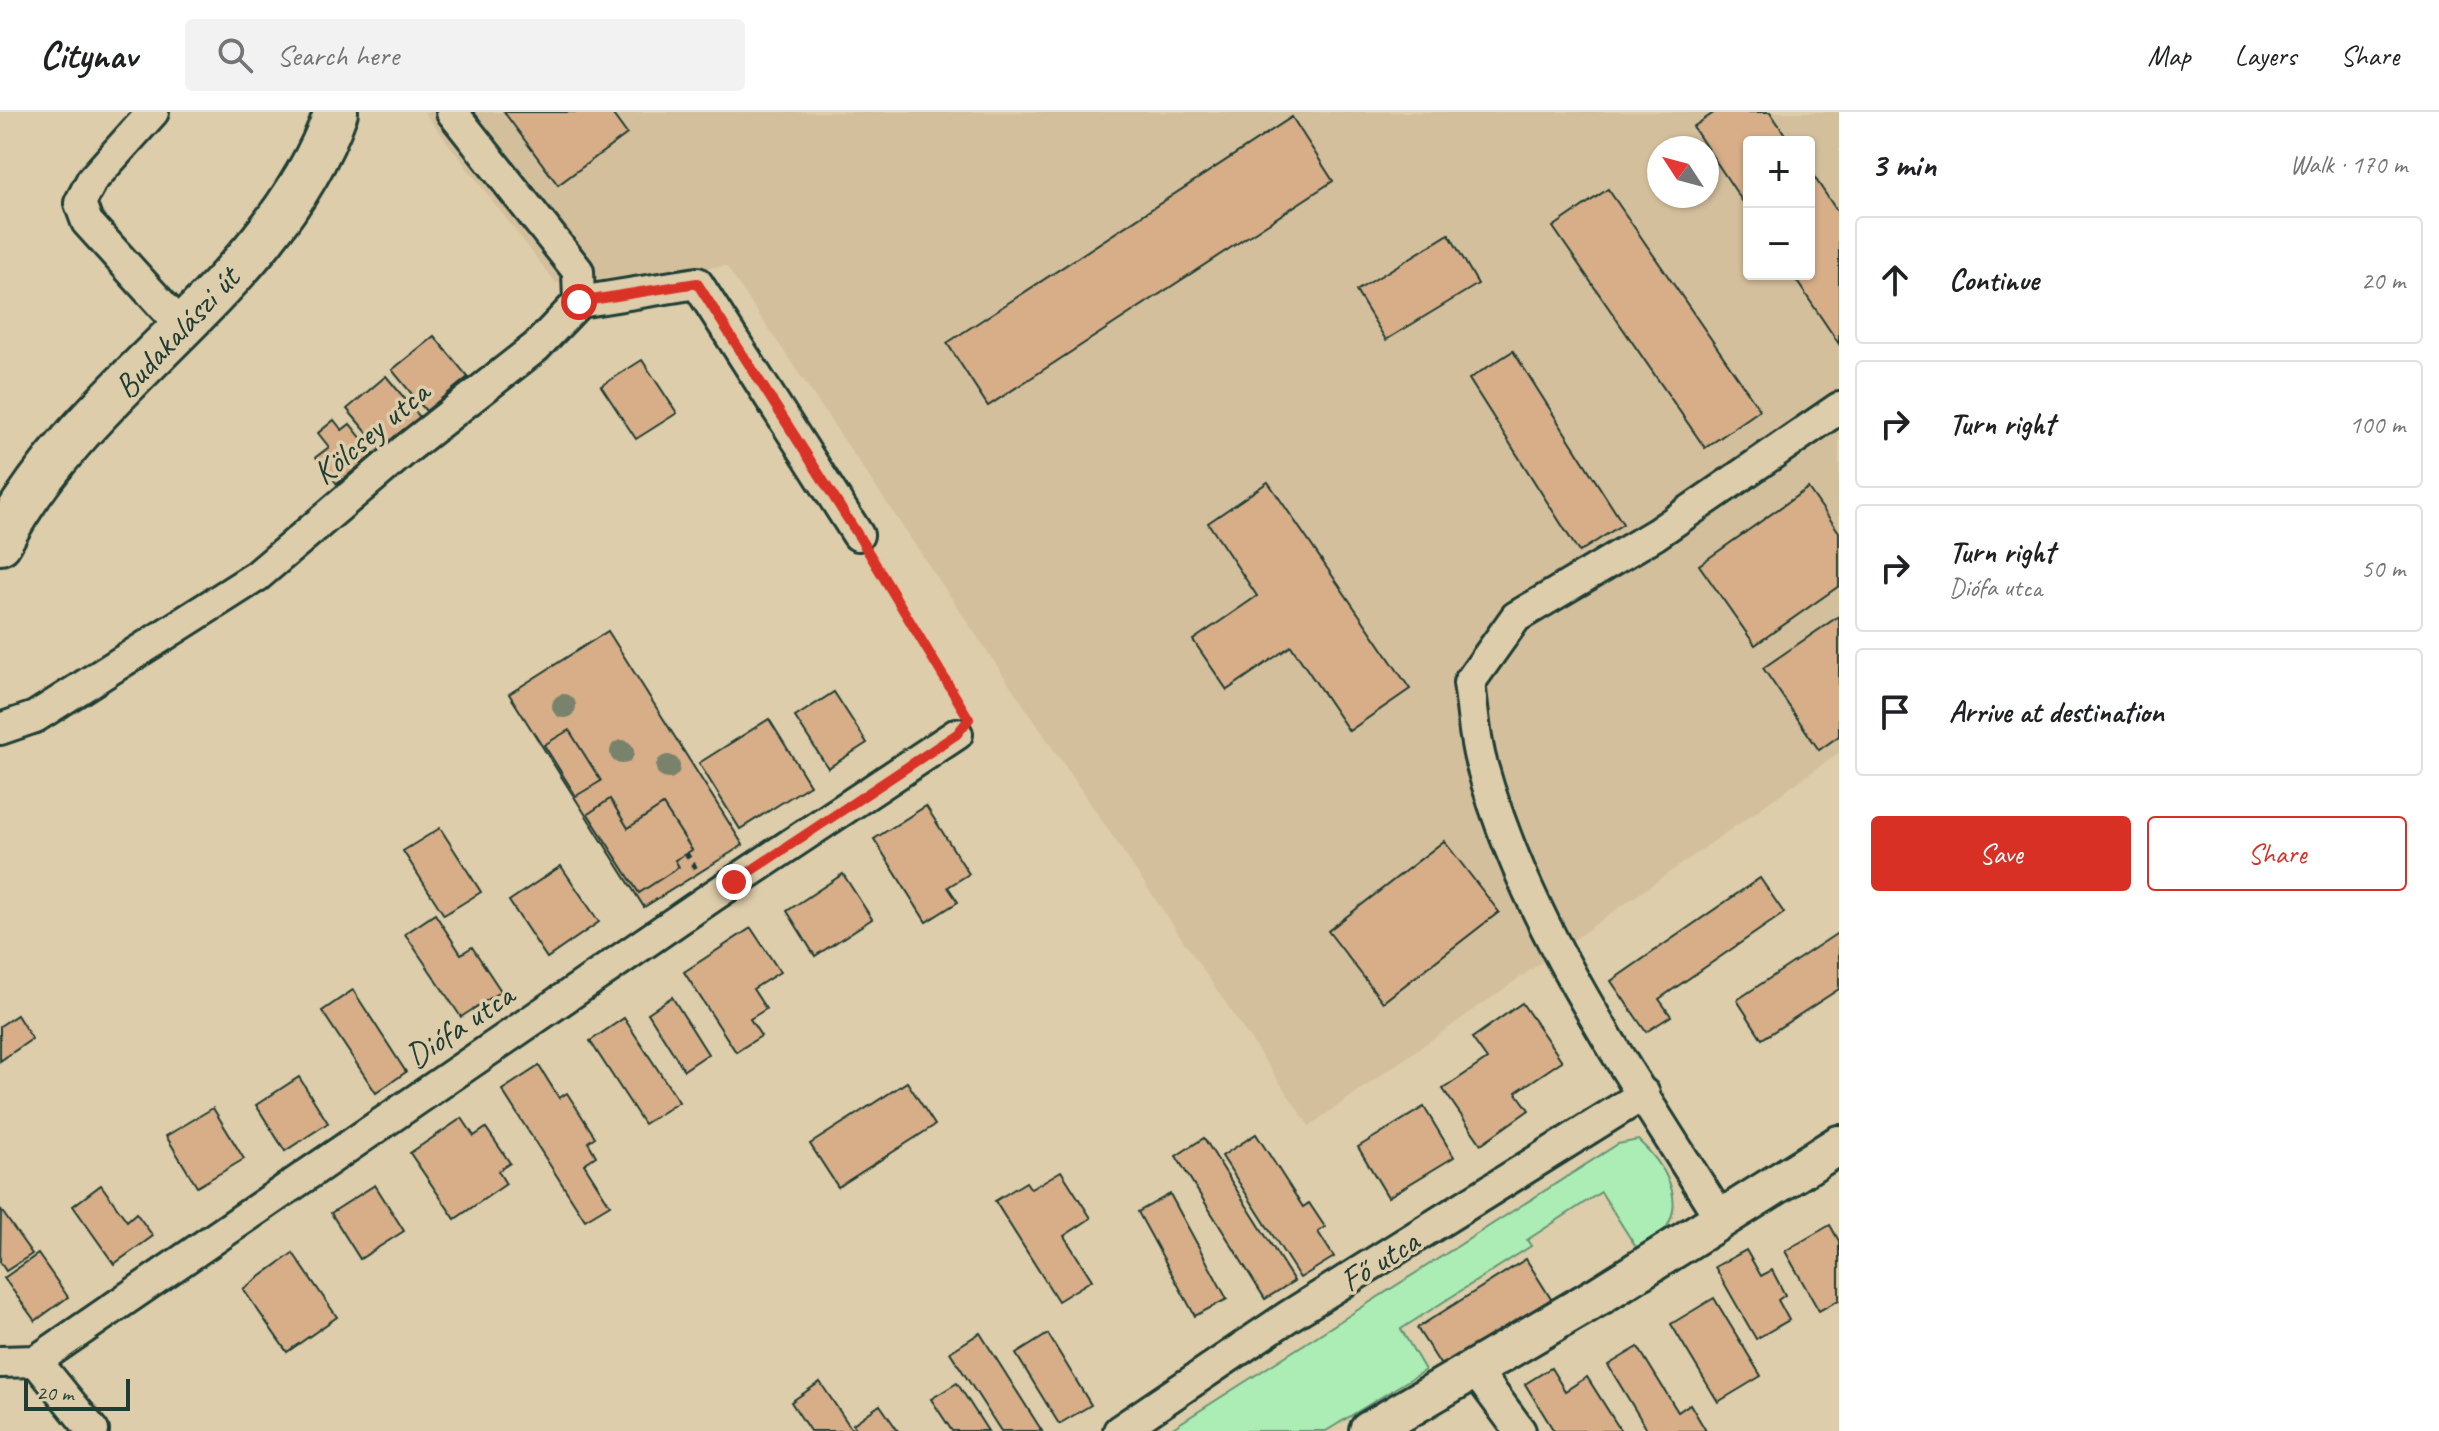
<!DOCTYPE html>
<meta charset="utf-8">
<style>
body{margin:0;font-family:Caveat,sans-serif;background:#f2f2f2;color:#202124}
.controls{position:absolute;right:24px;top:24px;display:grid;overflow:hidden;border-radius:8px;box-shadow:0 2px 6px #0004}
.controls button{width:72px;height:72px;display:grid;place-items:center;padding:0;border:0;border-bottom:2px solid #e0e0e0;background:#fff;color:#202124;font:40px sans-serif}
.compass{position:absolute;left:1647px;top:24px;width:72px;height:72px;border-radius:50%;background:#fff;box-shadow:0 2px 6px #0004;rotate:306deg}
.scale{position:absolute;left:24px;bottom:20px;width:106px;box-sizing:border-box;padding-left:8px;border:4px solid #1f3d34;border-top:0;font-size:22px;line-height:28px;white-space:nowrap;color:#1f3d34;-webkit-text-stroke:6px #decdaa;paint-order:stroke}
.stop{position:absolute;width:24px;height:24px;margin:-18px;border:6px solid #d93025;border-radius:50%;background:#fff}
.stop.end{background:#d93025;border-color:#fff;box-shadow:0 2px 8px #0008}
.list{margin:0;padding:0;list-style:none}
h2{display:flex;justify-content:space-between;align-items:center;height:104px;margin:0;padding:0 32px;font-size:34px}
h2 small{font-size:26px;font-weight:400;color:#757577}
.list li{display:grid;grid-template-columns:52px 1fr auto;gap:24px;align-items:center;box-sizing:border-box;height:128px;margin:0 16px 16px;padding:0 16px;border:2px solid #e0e0e0;border-radius:8px}
.list b{display:block;font-size:30px;white-space:nowrap}
.list p{margin:0;font-size:26px;white-space:nowrap;color:#757577}
.list em{font-size:26px;font-style:normal;color:#757577}
.actions{display:flex;gap:16px;padding:24px 32px}
.actions a{flex:1;padding:18px 0;border:2px solid #d93025;border-radius:8px;text-align:center;font-size:28px;color:#d93025}
.actions .main{background:#d93025;color:#fff}
.icon{flex:none;width:44px;height:44px;fill:none;stroke:currentColor;stroke-width:2;stroke-linecap:round;stroke-linejoin:round}
.map{position:relative;flex:none;width:1839px;height:1319px;overflow:hidden}
header{display:flex;align-items:center;gap:48px;box-sizing:border-box;height:112px;padding:0 40px;background:#fff;border-bottom:2px solid #e0e0e0}
header strong{font-size:38px}
nav{display:flex;gap:44px;margin-inline-start:auto;font-size:28px}
.search{width:560px;height:72px;background:#f2f2f2;display:flex;align-items:center;gap:20px;box-sizing:border-box;padding:0 28px;border-radius:8px;color:#757577;font-size:30px}
main{display:flex}
aside{flex:1;background:#fff}
.map>svg:first-child{display:block}
.built{fill:#d4bf9c;fill-rule:evenodd}
.green{fill:#acedb6;stroke:#669575;stroke-width:2}
.building{fill:#d7ae88;stroke:#1f3d34;stroke-width:2}
.lines{fill:none;stroke-linecap:round;stroke-linejoin:round}
.minor-casing{stroke:#1f3d34;stroke-width:36}
.tertiary-casing{stroke:#1f3d34;stroke-width:44}
.secondary-casing{stroke:#1f3d34;stroke-width:48}
.path{stroke:#1f3d34;stroke-width:5;stroke-dasharray:6 6;stroke-linecap:butt}
.minor{stroke:#decdaa;stroke-width:30}
.tertiary{stroke:#decdaa;stroke-width:38}
.secondary{stroke:#decdaa;stroke-width:42}
.tree{fill:#79836c}
.route{stroke:#d93025;stroke-width:10}
.labels{text-anchor:middle;stroke-width:7;stroke-linejoin:round;paint-order:stroke}
.street-label{font-size:34px;fill:#1f3d34;stroke:#decdaa}
</style>
<header>
<strong>Citynav</strong>
<div class="search"><svg class="icon" aria-label="search" viewBox="0 0 24 24"><circle cx="10" cy="10" r="6"/><path d="M15 15l6 6"/></svg>Search here</div>
<nav><a>Map</a><a>Layers</a><a>Share</a></nav>
</header>
<main>
<div class="map">
<svg width="1839" height="1319" viewBox="0 0 1839 1319">
<rect width="100%" height="100%" fill="#decdaa"/>
<filter id="ink" filterUnits="userSpaceOnUse"><feTurbulence type="fractalNoise" baseFrequency=".0125" numOctaves="2"/><feDisplacementMap in="SourceGraphic" scale="16" xChannelSelector="R" yChannelSelector="G"/><feConvolveMatrix kernelMatrix="1 2 1 2 8 2 1 2 1" color-interpolation-filters="sRGB"/></filter>
<g filter="url(#ink)">
<path class="built" d="M424,0H1839V641L1309,1014L726,154L556,171ZM1749,30H1809V162H1749ZM1659,36H1707V84H1659Z"/>
<path class="green" d="M1638,1028C1662,1050 1688,1087 1664,1119C1658,1127 1646,1134 1639,1140L1601,1080L1527,1128L1531,1134L1401,1217L1425,1258L1326,1319H1168L1618,1032Z"/>
<g class="building">
<path d="M504,0H611L627,22L558,73Z"/>
<path d="M1715,0H1770L1790,30H1749V99L1693,15Z"/>
<path d="M1292,5L1333,69L988,294L947,231Z"/>
<path d="M1809,57L1839,102V232L1792,162H1809Z"/>
<path d="M1608,77L1760,298L1705,336L1553,115Z"/>
<path d="M1449,122L1478,172L1386,228L1356,179Z"/>
<path d="M434,224L468,265L426,299L392,258Z"/>
<path d="M1513,239L1623,412L1579,440L1469,267Z"/>
<path d="M642,248L677,301L636,327L601,274Z"/>
<path d="M386,264L420,305L381,337L347,297Z"/>
<path d="M334,308L342,318L350,312L374,342L337,372L316,345L329,335L318,321Z"/>
<path d="M1268,370L1410,577L1349,619L1291,534L1227,578L1193,528L1257,484L1208,411Z"/>
<path d="M1808,376L1839,420V474L1755,533L1699,453Z"/>
<path d="M1839,504V624L1819,638L1763,556Z"/>
<path d="M608,519L743,733L644,795L509,582Z"/>
<path d="M834,580L867,631L828,656L795,605Z"/>
<path d="M769,607L810,673L740,717L699,651Z"/>
<path d="M569,618L601,669L576,684L544,633Z"/>
<path d="M610,687L628,716L663,693L692,738L675,748L679,755L639,781L588,702Z"/>
<path d="M926,694L969,762L948,775L958,790L926,810L874,727Z"/>
<path d="M440,716L481,780L444,803L403,739Z"/>
<path d="M1444,729L1499,800L1383,890L1328,819Z"/>
<path d="M561,754L599,810L547,846L509,789Z"/>
<path d="M843,762L872,807L815,844L787,799Z"/>
<path d="M1760,766L1784,801L1659,887L1671,904L1646,920L1611,869Z"/>
<path d="M435,802L461,842L472,835L501,879L461,905L405,822Z"/>
<path d="M751,816L780,860L753,877L766,897L750,907L761,924L736,940L684,860Z"/>
<path d="M1839,820V877L1762,927L1737,888Z"/>
<path d="M353,878L406,960L376,981L322,899Z"/>
<path d="M672,885L708,942L684,958L648,901Z"/>
<path d="M1522,891L1562,949L1516,980L1529,998L1481,1032L1443,977L1487,947L1472,926Z"/>
<path d="M17,903L32,927L0,949V914Z"/>
<path d="M624,906L679,990L644,1012L590,929Z"/>
<path d="M539,954L559,986L567,981L595,1025L588,1030L596,1044L584,1052L610,1093L585,1108L502,978Z"/>
<path d="M299,965L328,1011L285,1039L256,993Z"/>
<path d="M907,970L935,1013L838,1075L810,1032Z"/>
<path d="M1424,995L1454,1045L1388,1085L1358,1035Z"/>
<path d="M213,996L244,1047L197,1075L166,1024Z"/>
<path d="M462,1006L474,1024L486,1016L510,1051L498,1059L506,1072L455,1107L410,1041Z"/>
<path d="M1256,1022L1303,1095L1309,1091L1325,1115L1318,1120L1334,1145L1300,1166L1222,1044Z"/>
<path d="M1204,1026L1294,1169L1265,1187L1176,1044Z"/>
<path d="M1061,1059L1091,1106L1064,1124L1092,1168L1058,1189L995,1089L1026,1070L1031,1077Z"/>
<path d="M101,1073L127,1109L136,1101L153,1124L114,1152L73,1094Z"/>
<path d="M375,1073L404,1119L360,1147L331,1101Z"/>
<path d="M1170,1082L1227,1187L1195,1204L1138,1100Z"/>
<path d="M1,1098L32,1142L6,1159L0,1150Z"/>
<path d="M1830,1113L1839,1129V1188L1819,1199L1785,1139Z"/>
<path d="M1746,1138L1761,1164L1772,1158L1785,1183L1778,1188L1789,1208L1756,1227L1715,1155Z"/>
<path d="M293,1141L337,1205L287,1240L243,1177Z"/>
<path d="M38,1142L68,1185L35,1209L4,1166Z"/>
<path d="M1526,1147L1551,1187L1442,1255L1417,1216Z"/>
<path d="M1714,1186L1761,1264L1718,1290L1671,1212Z"/>
<path d="M980,1221L1042,1319H1001L950,1240Z"/>
<path d="M1048,1222L1091,1293L1059,1312L1016,1242Z"/>
<path d="M1638,1235L1678,1300L1690,1292L1706,1319H1648L1608,1253Z"/>
<path d="M1551,1256L1565,1279L1587,1265L1621,1319H1554L1525,1272Z"/>
<path d="M820,1270L853,1319H810L791,1290Z"/>
<path d="M957,1271L988,1319H952L931,1287Z"/>
<path d="M880,1293L898,1319H858L853,1312Z"/>
</g>
<g class="lines">
<defs>
<g id="minor">
<path d="M153,0L92,68L80,91L87,110L182,215"/>
<path d="M579,190L697,171L858,423"/>
<path d="M0,617L35,605L257,464L405,338L536,235L579,190L578,159L452,0"/>
<path d="M1722,1109C1631,962 1527,818 1481,650C1474,625 1473,597 1469,571L1516,505L1656,422L1839,296"/>
<path d="M36,1249L93,1319"/>
<path d="M0,1250L36,1249L713,784L957,622"/>
<path d="M1475,1258L1520,1319"/>
<path d="M1119,1319L1289,1204L1644,982"/>
</g>
<path id="tertiary" d="M1369,1319L1600,1183L1839,1033"/>
<path id="secondary" d="M0,431C85,268 273,177 336,0"/>
</defs>
<use href="#minor" class="minor-casing"/>
<use href="#tertiary" class="tertiary-casing"/>
<use href="#secondary" class="secondary-casing"/>
<g class="path">
<path d="M874,450L960,592"/>
<path d="M686,741L696,757"/>
</g>
<use href="#minor" class="minor"/>
<use href="#tertiary" class="tertiary"/>
<use href="#secondary" class="secondary"/>
</g>
<g class="tree">
<circle cx="564" cy="594" r="12"/>
<circle cx="622" cy="640" r="12"/>
<circle cx="668" cy="655" r="12"/>
</g>
</g>
<g class="lines" filter="url(#ink)">
<path class="route" d="M579,190L697,171L858,423L969,607L957,622L734,770"/>
</g>
<g class="labels">
<g class="street-label">
<text transform="translate(176 220) rotate(-47)" y="12">Budakalászi út</text>
<text transform="translate(370 320) rotate(-40)" y="12">Kölcsey utca</text>
<text transform="translate(459 913) rotate(-34)" y="12">Diófa utca</text>
<text transform="translate(1379 1148) rotate(-32)" y="12">Fő utca</text>
</g>
</g>
</svg>
<div class="controls">
<button>+</button>
<button>−</button>
</div>
<svg class="compass" viewBox="-18 -18 36 36"><path d="M0-13l5 13h-10z" fill="#e53935"/><path d="M0 13l5-13h-10z" fill="#757577"/></svg>
<div class="scale">20 m</div>
<div class="stop" style="left:579px;top:190px"></div>
<div class="stop end" style="left:734px;top:770px"></div>
</div>
<aside>
<h2>3 min<small>Walk · 170 m</small></h2>
<ul class="list">
<li><svg class="icon" aria-label="ahead" viewBox="0 0 24 24"><path d="M12 20V5M6 11l6-6 6 6"/></svg><div><b>Continue</b></div><em>20 m</em></li>
<li><svg class="icon" aria-label="right" viewBox="0 0 24 24"><path d="M7 20v-9h11M14 6l5 5-5 5"/></svg><div><b>Turn right</b></div><em>100 m</em></li>
<li><svg class="icon" aria-label="right" viewBox="0 0 24 24"><path d="M7 20v-9h11M14 6l5 5-5 5"/></svg><div><b>Turn right</b><p>Diófa utca</p></div><em>50 m</em></li>
<li><svg class="icon" aria-label="arrive" viewBox="0 0 24 24"><path d="M6 21V4h12l-3 4 3 4H6"/></svg><div><b>Arrive at destination</b></div></li>
</ul>
<div class="actions"><a class="main">Save</a><a>Share</a></div>
</aside>
</main>
